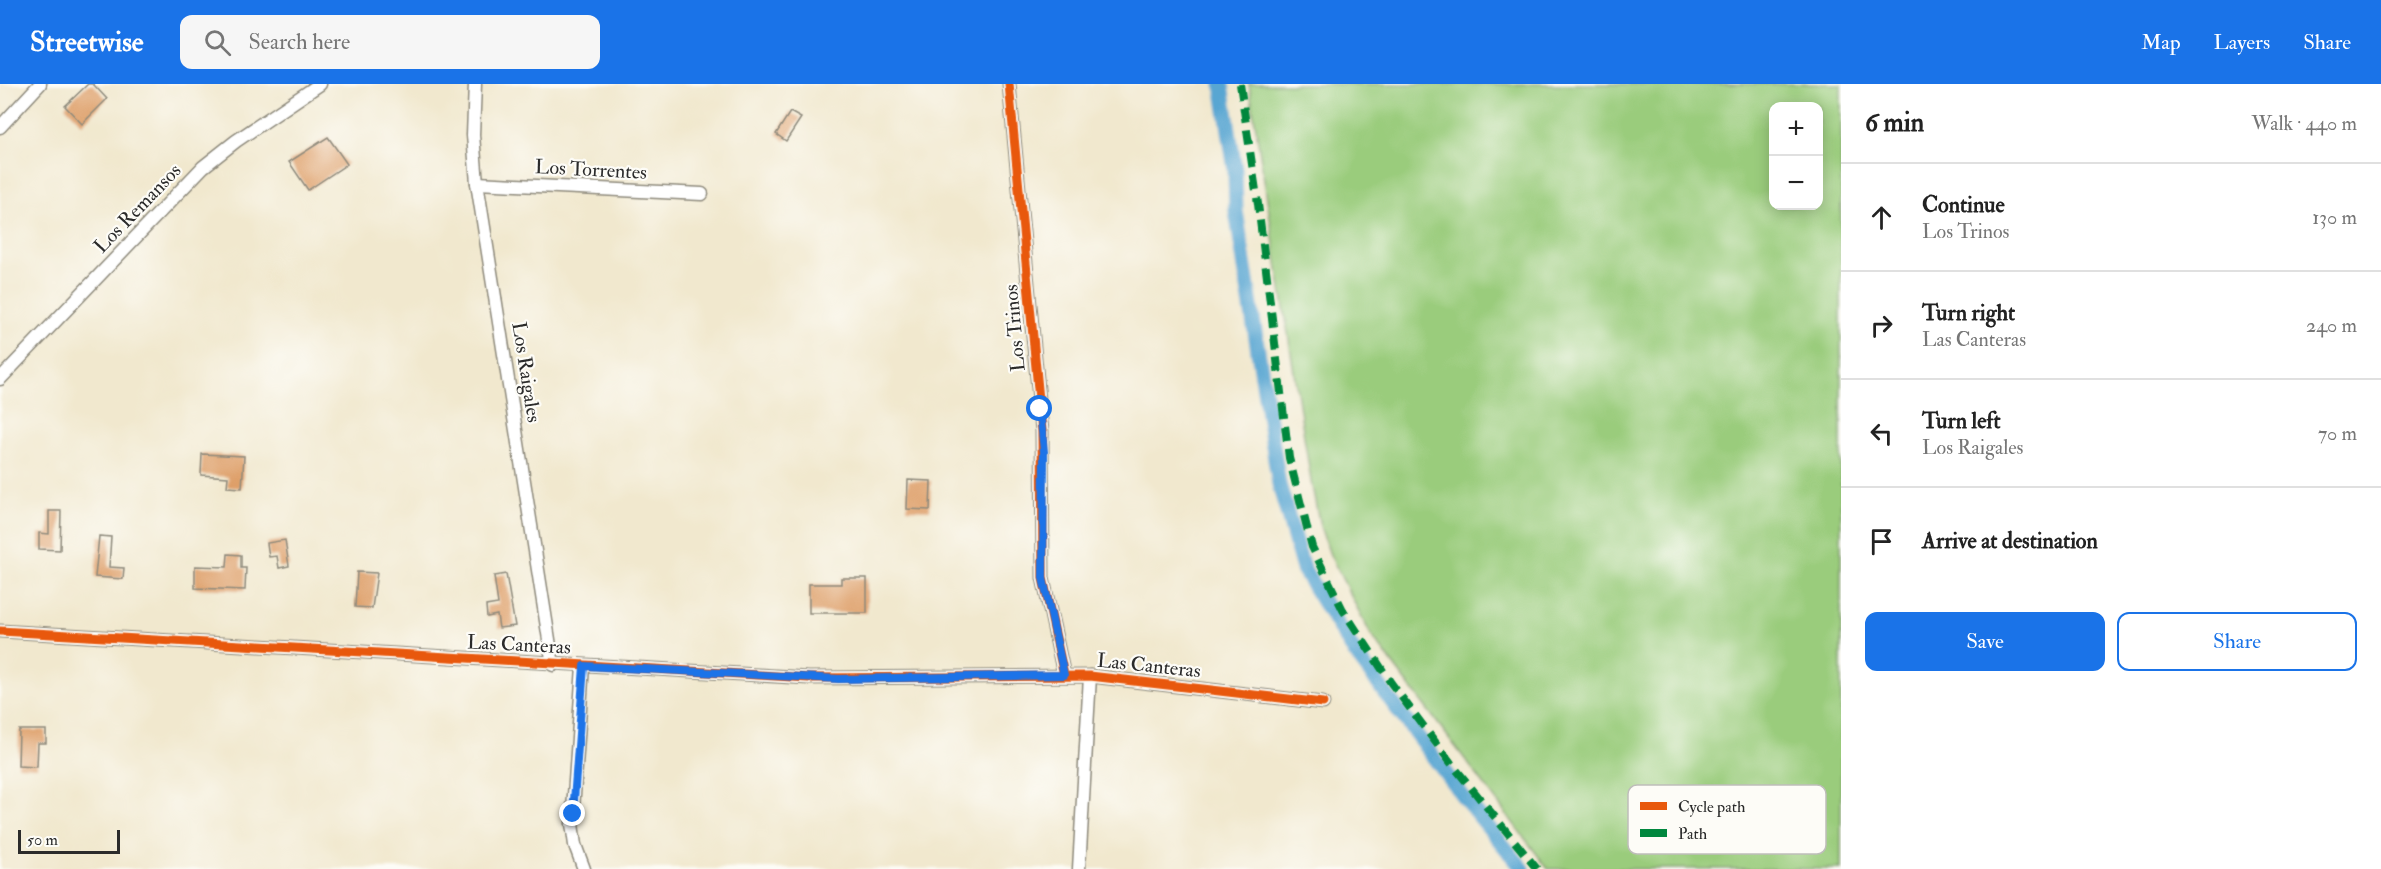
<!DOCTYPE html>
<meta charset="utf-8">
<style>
body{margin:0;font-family:"IM FELL Double Pica",serif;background:#f6f6f6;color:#222}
.controls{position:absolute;right:18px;top:18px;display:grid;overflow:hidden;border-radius:12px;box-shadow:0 3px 15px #0003}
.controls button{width:54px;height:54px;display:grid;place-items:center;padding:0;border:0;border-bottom:2px solid #e0e0e0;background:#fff;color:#222;font:30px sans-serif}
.scale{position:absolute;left:18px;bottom:15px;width:102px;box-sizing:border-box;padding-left:6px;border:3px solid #2b2b2b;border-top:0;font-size:16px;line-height:21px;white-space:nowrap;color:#2b2b2b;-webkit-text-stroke:4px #fdfcf7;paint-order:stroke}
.stop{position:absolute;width:18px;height:18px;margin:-14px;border:4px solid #1a73e8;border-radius:50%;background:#fff}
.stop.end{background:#1a73e8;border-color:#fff;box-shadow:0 2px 6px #0008}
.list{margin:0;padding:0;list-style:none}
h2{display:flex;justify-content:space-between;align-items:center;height:78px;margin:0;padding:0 24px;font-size:26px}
h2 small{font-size:20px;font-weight:400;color:#767676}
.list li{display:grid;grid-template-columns:39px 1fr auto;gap:18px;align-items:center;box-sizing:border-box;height:108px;padding:0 24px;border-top:2px solid #e0e0e0}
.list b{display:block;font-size:22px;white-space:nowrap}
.list p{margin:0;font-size:20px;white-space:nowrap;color:#767676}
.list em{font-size:20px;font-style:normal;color:#767676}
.actions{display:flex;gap:12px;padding:18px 24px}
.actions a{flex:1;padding:14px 0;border:2px solid #1a73e8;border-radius:12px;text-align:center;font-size:21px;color:#1a73e8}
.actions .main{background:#1a73e8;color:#fff}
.icon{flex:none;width:33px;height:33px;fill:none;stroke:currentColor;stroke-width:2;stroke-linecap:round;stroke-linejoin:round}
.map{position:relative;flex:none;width:1841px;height:785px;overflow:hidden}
header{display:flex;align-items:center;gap:36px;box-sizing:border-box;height:84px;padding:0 30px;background:#1a73e8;color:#fff}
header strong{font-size:28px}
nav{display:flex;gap:33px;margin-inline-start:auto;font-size:21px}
.search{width:420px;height:54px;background:#f6f6f6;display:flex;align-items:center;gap:15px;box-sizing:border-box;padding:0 21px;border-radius:12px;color:#767676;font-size:22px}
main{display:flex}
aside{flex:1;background:#fff}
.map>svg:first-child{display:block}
.green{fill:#9acc7c;stroke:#627c54;stroke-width:1.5;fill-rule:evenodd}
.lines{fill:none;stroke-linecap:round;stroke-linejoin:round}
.canal{stroke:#58a6d2;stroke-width:15}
.building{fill:#dd9b64}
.minor-casing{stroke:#8e8a7c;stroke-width:15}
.minor{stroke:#fff;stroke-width:12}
.quiet{stroke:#00873e;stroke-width:8;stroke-dasharray:15 8;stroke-linecap:butt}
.cycleway-casing{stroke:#fdfcf7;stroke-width:13}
.cycleway{stroke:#e8590c;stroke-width:9}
.route{stroke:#1a73e8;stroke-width:8}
.labels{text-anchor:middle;stroke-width:4.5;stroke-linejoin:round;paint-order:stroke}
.street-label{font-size:20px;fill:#2b2b2b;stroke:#fdfcf7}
.key{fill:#fdfcf7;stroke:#bebdba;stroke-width:1.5}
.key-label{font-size:16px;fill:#2b2b2b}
</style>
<header>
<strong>Streetwise</strong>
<div class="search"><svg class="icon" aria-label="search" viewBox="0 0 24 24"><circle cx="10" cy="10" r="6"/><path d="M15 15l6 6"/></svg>Search here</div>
<nav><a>Map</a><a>Layers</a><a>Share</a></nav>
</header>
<main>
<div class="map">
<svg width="1841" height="785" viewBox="0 0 1841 785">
<rect width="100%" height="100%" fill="#fdfcf7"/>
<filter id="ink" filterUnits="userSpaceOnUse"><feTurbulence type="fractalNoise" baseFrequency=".0167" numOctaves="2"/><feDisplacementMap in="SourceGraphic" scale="12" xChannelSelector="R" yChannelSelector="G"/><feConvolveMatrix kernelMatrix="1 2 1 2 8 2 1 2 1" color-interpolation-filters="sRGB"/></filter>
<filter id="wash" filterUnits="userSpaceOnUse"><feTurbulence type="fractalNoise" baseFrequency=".008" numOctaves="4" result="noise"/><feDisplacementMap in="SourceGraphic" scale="24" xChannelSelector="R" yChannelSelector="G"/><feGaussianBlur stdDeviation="1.35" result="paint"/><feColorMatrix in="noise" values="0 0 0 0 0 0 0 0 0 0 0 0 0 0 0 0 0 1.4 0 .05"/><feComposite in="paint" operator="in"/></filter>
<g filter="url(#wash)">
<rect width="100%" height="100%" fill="#f1e8ce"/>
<path class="green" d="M1249,0H1841V785H1548L1371,551L1330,471L1320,442L1311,397ZM1774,22H1818V122H1774Z"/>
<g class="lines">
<path class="canal" d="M1222,0L1235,86L1236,127L1279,400L1303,485L1355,569L1465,715L1523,785"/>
</g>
<g id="blocks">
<g class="building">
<path d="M88,0H93L107,15L82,40L65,22Z"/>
<path d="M790,28L801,34L786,57L776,50Z"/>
<path d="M328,53L347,80L308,106L289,78Z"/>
<path d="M202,370L244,372L242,404L227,403L228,393L201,391Z"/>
<path d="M908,396L931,397L930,426L907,425Z"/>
<path d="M49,427H61L60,466L39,465V449L49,450Z"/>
<path d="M99,452L111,453L109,483L124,484L123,495L95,493Z"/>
<path d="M285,456L289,482L279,484L277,472L269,473L267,459Z"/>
<path d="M228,470L241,471V484H246L245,506L195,504V482L227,483Z"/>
<path d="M357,488L377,489L372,524L355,523Z"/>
<path d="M506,490L515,542L499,544L497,531L487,533L486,522L498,520L494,492Z"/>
<path d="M841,494H867V529H809V500H841Z"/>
<path d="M19,646H46V659H38L37,683L18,682Z"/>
</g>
</g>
</g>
<g filter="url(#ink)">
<use href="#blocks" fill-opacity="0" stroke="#8e8a7c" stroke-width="1.5"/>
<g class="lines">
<defs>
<g id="minor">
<path d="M475,0L473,51L477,99L553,581"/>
<path d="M1009,0L1042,347L1043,494L1064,591"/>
<path d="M0,43L40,0"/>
<path d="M477,99L702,110"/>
<path d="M0,295L203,83L236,57L320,0"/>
<path d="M0,547L809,594L1090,592L1323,619"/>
<path d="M583,582L572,740L575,761L584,785"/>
<path d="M1079,785L1090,592"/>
</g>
</defs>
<use href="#minor" class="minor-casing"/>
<use href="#minor" class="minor"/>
<path class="quiet" d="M1240,0L1258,120L1289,374L1312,463L1343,526L1391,599L1451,679L1537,785"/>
<defs>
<g id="cycleway">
<path d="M1009,0L1042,347L1043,494L1064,591"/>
<path d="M0,547L809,594L1090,592L1323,619"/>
</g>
</defs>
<use href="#cycleway" class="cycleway-casing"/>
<use href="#cycleway" class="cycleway"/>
</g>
</g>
<g class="lines" filter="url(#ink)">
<path class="route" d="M573,730L584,582L839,595L1064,591L1043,494L1044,368L1040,325"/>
</g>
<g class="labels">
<g class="street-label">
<text transform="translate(591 85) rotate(3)" y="7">Los Torrentes</text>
<text transform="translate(137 124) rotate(-46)" y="7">Los Remansos</text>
<text transform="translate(1014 244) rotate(-95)" y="7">Los Trinos</text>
<text transform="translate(527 288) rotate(81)" y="7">Los Raigales</text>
<text transform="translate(519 560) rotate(3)" y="7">Las Canteras</text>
<text transform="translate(1149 581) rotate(6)" y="7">Las Canteras</text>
</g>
</g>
<rect x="1628" y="701" width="198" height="69" rx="9" class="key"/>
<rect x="1640" y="718" width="27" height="8" fill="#e8590c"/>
<rect x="1640" y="745" width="27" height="8" fill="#00873e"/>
<g class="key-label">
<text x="1678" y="728">Cycle path</text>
<text x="1678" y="755">Path</text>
</g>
</svg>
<div class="controls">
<button>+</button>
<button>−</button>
</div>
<div class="scale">50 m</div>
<div class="stop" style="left:1040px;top:325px"></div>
<div class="stop end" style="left:573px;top:730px"></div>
</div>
<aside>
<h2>6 min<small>Walk · 440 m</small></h2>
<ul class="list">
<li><svg class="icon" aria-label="ahead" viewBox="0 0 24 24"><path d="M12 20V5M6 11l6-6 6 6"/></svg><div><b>Continue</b><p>Los Trinos</p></div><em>130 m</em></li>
<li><svg class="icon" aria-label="right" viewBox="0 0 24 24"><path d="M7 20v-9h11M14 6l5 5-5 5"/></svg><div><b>Turn right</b><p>Las Canteras</p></div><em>240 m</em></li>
<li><svg class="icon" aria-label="left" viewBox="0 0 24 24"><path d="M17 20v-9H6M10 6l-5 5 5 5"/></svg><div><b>Turn left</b><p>Los Raigales</p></div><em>70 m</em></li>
<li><svg class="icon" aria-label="arrive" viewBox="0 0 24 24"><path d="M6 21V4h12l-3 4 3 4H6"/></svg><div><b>Arrive at destination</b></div></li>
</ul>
<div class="actions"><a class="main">Save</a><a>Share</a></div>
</aside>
</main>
